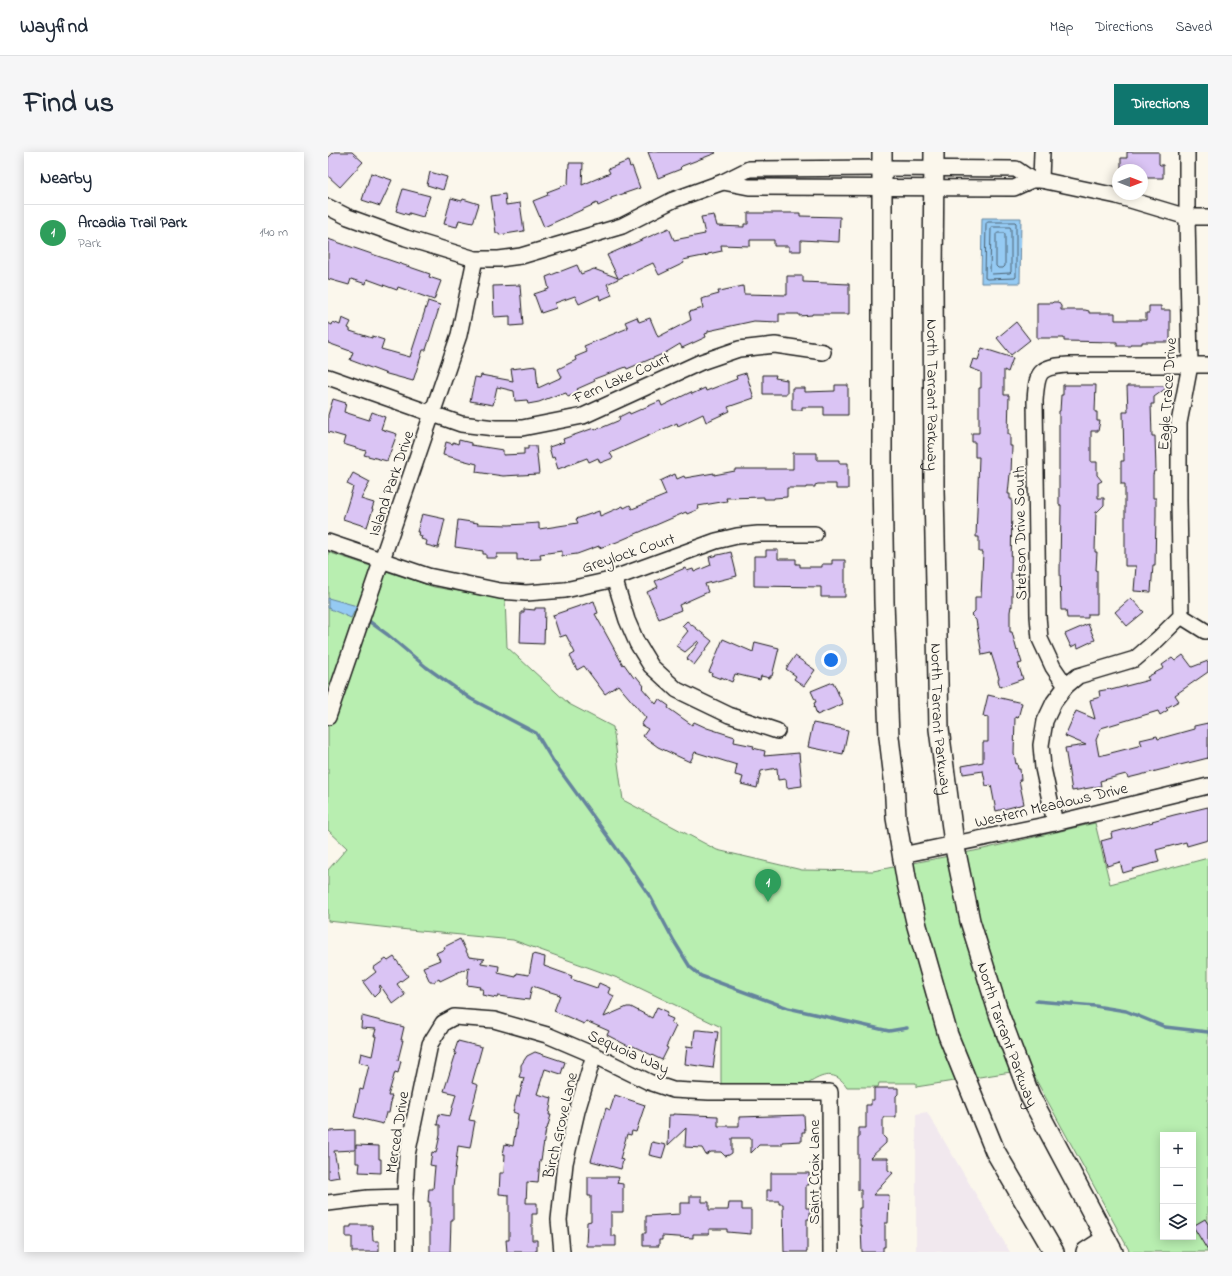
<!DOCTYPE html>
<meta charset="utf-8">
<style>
body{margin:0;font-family:"Indie Flower",sans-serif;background:#f6f6f7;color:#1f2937}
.controls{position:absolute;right:12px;bottom:12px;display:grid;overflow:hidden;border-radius:0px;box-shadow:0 2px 10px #0003}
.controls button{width:36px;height:36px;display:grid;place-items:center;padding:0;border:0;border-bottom:1px solid #e0e1e3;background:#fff;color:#1f2937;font:20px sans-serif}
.compass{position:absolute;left:784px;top:12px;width:36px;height:36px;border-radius:50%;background:#fff;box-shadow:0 2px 10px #0003;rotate:90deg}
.you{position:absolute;left:503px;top:508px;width:14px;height:14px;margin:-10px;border:3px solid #fff;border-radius:50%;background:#1a73e8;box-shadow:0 0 0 6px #1a73e833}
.badge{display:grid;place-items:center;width:26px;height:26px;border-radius:50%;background:#0f766e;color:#fff;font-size:13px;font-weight:700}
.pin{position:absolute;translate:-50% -33px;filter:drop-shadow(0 1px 2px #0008)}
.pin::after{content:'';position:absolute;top:21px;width:14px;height:12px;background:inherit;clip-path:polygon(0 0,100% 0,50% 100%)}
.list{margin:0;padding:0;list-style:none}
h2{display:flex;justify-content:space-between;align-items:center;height:52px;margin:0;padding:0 16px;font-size:17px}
h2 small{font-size:13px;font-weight:400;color:#747a83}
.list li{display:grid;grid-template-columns:26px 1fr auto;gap:12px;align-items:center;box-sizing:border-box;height:56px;padding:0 16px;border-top:1px solid #e0e1e3}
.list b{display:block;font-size:15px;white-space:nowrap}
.list p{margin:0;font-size:13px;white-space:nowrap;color:#747a83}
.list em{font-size:13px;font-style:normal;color:#747a83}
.icon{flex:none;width:22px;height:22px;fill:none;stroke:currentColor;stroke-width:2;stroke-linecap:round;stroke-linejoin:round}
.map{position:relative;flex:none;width:880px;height:1100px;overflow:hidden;border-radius:0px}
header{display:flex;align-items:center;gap:24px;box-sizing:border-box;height:56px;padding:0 20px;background:#fff;border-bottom:1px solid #e0e1e3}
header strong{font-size:19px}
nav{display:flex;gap:22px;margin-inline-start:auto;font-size:14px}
.intro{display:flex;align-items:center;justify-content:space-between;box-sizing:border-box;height:96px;padding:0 24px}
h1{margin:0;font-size:28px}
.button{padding:10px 18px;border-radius:0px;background:#0f766e;color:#fff;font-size:14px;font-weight:700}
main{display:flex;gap:24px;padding:0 24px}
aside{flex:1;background:#fff;border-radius:0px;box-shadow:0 2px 10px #0003}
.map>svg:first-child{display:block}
.built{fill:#f1e8ee}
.green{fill:#b8eeb0;stroke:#6a8566;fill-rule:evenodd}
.water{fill:#95caf3;stroke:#65849d}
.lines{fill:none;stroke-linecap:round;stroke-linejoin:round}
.shore{stroke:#4c6272;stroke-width:1}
.stream{stroke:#65849d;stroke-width:3.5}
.building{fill:#dac4f4;stroke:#1c1c1c}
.minor-casing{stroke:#1c1c1c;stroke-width:18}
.major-casing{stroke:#1c1c1c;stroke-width:22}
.minor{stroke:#fbf7ec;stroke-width:15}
.major{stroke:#fbf7ec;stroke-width:19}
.labels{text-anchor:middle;stroke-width:4;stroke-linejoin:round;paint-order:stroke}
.street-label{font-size:16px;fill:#1c1c1c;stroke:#fbf7ec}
</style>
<header>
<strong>Wayfind</strong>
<nav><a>Map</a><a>Directions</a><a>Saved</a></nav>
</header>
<div class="intro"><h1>Find us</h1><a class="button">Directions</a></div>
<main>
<aside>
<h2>Nearby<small></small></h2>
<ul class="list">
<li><span class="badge" style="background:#2e9e5b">1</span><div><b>Arcadia Trail Park</b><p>Park</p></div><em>140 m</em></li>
</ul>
</aside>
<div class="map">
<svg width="880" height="1100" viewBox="0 0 880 1100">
<rect width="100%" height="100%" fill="#fbf7ec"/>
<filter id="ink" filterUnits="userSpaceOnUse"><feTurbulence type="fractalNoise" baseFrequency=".025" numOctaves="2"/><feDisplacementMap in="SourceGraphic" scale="8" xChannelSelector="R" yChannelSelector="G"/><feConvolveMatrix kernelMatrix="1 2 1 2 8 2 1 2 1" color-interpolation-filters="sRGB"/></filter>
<g filter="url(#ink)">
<path class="built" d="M599,960L682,1100H588V962Z"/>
<path class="green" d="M0,400L106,435L177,447L179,495L241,552L285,575L295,648L389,698L474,718L545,719L651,698L767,671L782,732L880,706V1100H802L702,917L588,935V931H551L550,935H519C508,918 494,922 480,932H393V875L295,828L185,788L71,777L0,769V718L19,696L0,678ZM835,983H865V1085H835Z"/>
<g class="water">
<path d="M654,66H693L692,131H653Z"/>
<path d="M0,446L29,454L23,466L0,456Z"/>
</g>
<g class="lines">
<g class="shore">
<path d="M660,70H687L688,71V125L687,126L659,127L657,126L658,72Z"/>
<path d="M664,75H682L683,77V120L682,121L664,122L662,120L663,77Z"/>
<path d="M670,81H676L677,83V114L675,116H670L668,114V83Z"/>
</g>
<g class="stream">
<path d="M38,467L60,483L98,515L143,547L208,581L225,609L299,711L323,746L346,789L362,815L373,824L460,856L561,879L579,876"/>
<path d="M708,849L767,854L798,859L837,875L880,880"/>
</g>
</g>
<g class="building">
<path d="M6,0H24L35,10L12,35L0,24V6Z"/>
<path d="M320,0H387L388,1L354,14L352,16L353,17L330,26Z"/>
<path d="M799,0H831V12L832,13H835V26H814V18H800V16H793V6H799Z"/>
<path d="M300,9L302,15L304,14L312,36L283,46V48L270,54L269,51L216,75L205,49L220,43L219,40L240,32L241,11H255L254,33L282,21L280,17Z"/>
<path d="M102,20L119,25L115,38L99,33Z"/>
<path d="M43,21L64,28L52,54L34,48Z"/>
<path d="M75,37L102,44L95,65L81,61V63L68,59Z"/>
<path d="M177,42L178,53L192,51L196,79L171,83V81H168L163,44Z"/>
<path d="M123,46L134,49L135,47L151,52L145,71L131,68L129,75L116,72Z"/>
<path d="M420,61H472V64L512,65L511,90L473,88V99H461V94H446V88H422V94L393,93L394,99L380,102V103L355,108L356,111L331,123L325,111L279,132L284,143L272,148L271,143L251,152L247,144L227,151L228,156L213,161L206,142L221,137L218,125L249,113L253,122L266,117L290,126L279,103L341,76L346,88L377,82L373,65L386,63L389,74L416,75V72H420Z"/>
<path d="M0,87L102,122L101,125L113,129L106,148L70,135L69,138L39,127L38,132L23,127L21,133L0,127Z"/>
<path d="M459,124H475V130L521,132V162H484V163L471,164V162H451V170L426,169L380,179V181L377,182L378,185L354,196L352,192L337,201L299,217L298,215L266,227L267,229L249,237L251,240L240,245L238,241L232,243L231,242L211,250L200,252L199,248L187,249L186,239L169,235L165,253L142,249L147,225L152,226L153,223L185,229L183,217L208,214L210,236L234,225L230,217L248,208L247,205L259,200L256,194L300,176L297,170L309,165L311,170L322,166L330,185L363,168L361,160L375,156L373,147L391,142L390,139H392L415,134L416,142L459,143Z"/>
<path d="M192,133L195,173L182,174V164L166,165L165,134Z"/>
<path d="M100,149L112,153L98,198H95L85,229L59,222L22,208L25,200L0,191V171L4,173L5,170L12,173L14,166L23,170L20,176L22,177V179L44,186V184L56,188L53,197L82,205Z"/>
<path d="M725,150H730L733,154V158H757L761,159V161H787V168H818V161H821V154H833V158H842V190H814V192H803V194H789V190L736,189V186H709V151H724Z"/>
<path d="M688,170L702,188L683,203L669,186Z"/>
<path d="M654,196L685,206L680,220L676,218V243H681L680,282H682V294H684L683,322H682L680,342H682V347H684L683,428H684V455L683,454L682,460V480H684L689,499L690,498L694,511L690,512L695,527L672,535L670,528L671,526L663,501L654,503L648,468L643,463L647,459V445H653L655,400H651V385H648L651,305H647V290H644V281H651V236H653V220L642,216L645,207L650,208Z"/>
<path d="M418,221L426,246L400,255L402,259L378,270L375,262L350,274L349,271L282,301L285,306L272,311L270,306L261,310L259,306L230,317L226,305L224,306L221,295L236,290L235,287L266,276L267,278L272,275L273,276L292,268L291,265L301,260L302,262L332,249L334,254L363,240L364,242L377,236L378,239L409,227L408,224Z"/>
<path d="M435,223H448L447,226L459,228V242H435Z"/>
<path d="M507,233H520V263H496V255H474V258H464V236H477V240L507,239Z"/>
<path d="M735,233H768L767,260H769V269H772L770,279H763V310H769V323L774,329L770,331V346H776V353L769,360H768L767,400H769L768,418H769V462H760V466H739L738,458H733L732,419L733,353H731V259H732L733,243H735Z"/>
<path d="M799,234H841L826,245V252H823L824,284H827L828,319H826L825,323V346H828V364L827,413H825L823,440L806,439L808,414H797V332H793V309H796L795,260H800Z"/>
<path d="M5,247L18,251L16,260L41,268L44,260L57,265L53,277L69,282L59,309L36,303L38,299L15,292L17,285L0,280V263Z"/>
<path d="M131,288L143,291V293L175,298V303L196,302V297H200V294H208L211,322L175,324L148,320L149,312L115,303L118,290L125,292V290L130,292Z"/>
<path d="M465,301H489V308H511V311H520V337H508V332H490L487,333V335H478V336H459V345L446,346V347H436V345L398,346L399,349L370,354L371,357L359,362L358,360L289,390L271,396V394L249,402L234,404V399L212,402L213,407L189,408V402H169V406H158V402H155V399L127,395L130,368L150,371L149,372L181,373L211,371V377L250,371L248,367L271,359L272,364L295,354L296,356L302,353L304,357L338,343L332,329L347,322L349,327L356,324L357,326L386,321V323L407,319V317H465Z"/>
<path d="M25,321L42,330L33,347L46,351L44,357H45L39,375L15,367L25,335L19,332Z"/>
<path d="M94,362L117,367L110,396L98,393L99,389L93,387L94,384L90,383L91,380H89Z"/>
<path d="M438,398H450V407H468V412H472V415H494V412H504V408H517V445H493V435L426,434V404H438Z"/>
<path d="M403,400L409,424L377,432L380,440L351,453L353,458L331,467L319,440L330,435L327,429L357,416L359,419L365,417L366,420L383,413L381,405Z"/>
<path d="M803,446L816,460L799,474L787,460Z"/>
<path d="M266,449L270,461L267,462L295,513L296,512L306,526L308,524L316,534L314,536L328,552L331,547L341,554L340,556L364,573L366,570L379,576L407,585L406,590L426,594L425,596L437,599L436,604L471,601L474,634L459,636L458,627L450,628L449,616L433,619L429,636L413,632L415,625L407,623L409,613L367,600L362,610L330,595L315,584L320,577L313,573L318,566L290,533L277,542L256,514L249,518L242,504L247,501L238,483L232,485L225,463Z"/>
<path d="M207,456H217L216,492L192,491L193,460H196V457L207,458Z"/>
<path d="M359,469L384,489L366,513L359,507L371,490L370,489L357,500L348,494L360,479L354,474Z"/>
<path d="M760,472L767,488L750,496L749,492L743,495L737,482Z"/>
<path d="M395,487L425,500L427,490L451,496L444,524H442V526L433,524L432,528L407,522L404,530L393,525V527L383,523L384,521L381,520Z"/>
<path d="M855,503L864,515L880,509V520L847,543L851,549L838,556L840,558L832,563L830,559L773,576L768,588L771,604L814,593L812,588L829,584L830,587L866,577V574L880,571V606L800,626L798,622L772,629L773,634L744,639L737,596L758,593L737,584L748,559L767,567L762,548L772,545L771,539L782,537L783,538L821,528L819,525L836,516L834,513L844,506L847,509Z"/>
<path d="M467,504L487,518L476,534L466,527L468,524L458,517Z"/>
<path d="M505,530L515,552L489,563L486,554H487L486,551L488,550L483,539Z"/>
<path d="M660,543L694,551L690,566L687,565L686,601L688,612L689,611L690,617H692L693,628H691L696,652L668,659L663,633L658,634L655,619L635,622L634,614L655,610V590H660V565L655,564Z"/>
<path d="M485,571L520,578L515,602L480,595Z"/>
<path d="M880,655V688L859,694L858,690L828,698L831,710L805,717V718L795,721L792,710L779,714L773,689L784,686L783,681L825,670L824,669L846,663Z"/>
<path d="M132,787L141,805L157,807L153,810V811L171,814L170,821L188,825L189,821L201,823L205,802L217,805L216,814L244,824L243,827L269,836L271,831L282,836L280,841L286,844L276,865L299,855H303L324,866L329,855L340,860L338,864L345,867L343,871L348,874L338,895L340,896L334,908L305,894L304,896L279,883L281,879L258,869L256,872L226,859L232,843L204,834L201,848L170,844L169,846L154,843L155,837H151L152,835L139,833L141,815L112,829L111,827L106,830H102L95,815L112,808L108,801L117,797L116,795Z"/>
<path d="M66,805L80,824L69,832L77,843L65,852L52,833L51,840L46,845L35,830L48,820L45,816L58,807L60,809Z"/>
<path d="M34,864L76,875L73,888H75L70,908L73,909L70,921L67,920L60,944H64L62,950H63L61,961H58L55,972L26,965L32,937L35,938L41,913L31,910L33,901L44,904L48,884H46L48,877L33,876Z"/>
<path d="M367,878H371L390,880L385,916L357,912L359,894L365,895Z"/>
<path d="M130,889L154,895L144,931L150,933L141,968L147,969L142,996L130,994L125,1035V1068H123L122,1100H102V1050H100L101,1037H105L107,1014L102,1013L104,1000L108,1001L112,983V973H109L111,962L122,964L128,942L116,939L128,901H126Z"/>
<path d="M207,900L237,910L233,922L217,917L209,942L224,946L221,963H223L219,977H218L213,1008H212L210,1031L199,1030L198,1051H209V1062H204V1088H209V1099H207V1100H179L178,1088H181V1043L171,1042L172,1021H176L177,1002H175L177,992L185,994L190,962L185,960L189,944L191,945L196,926L191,925L193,919V913L199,904Z"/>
<path d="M546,936H570V942L568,944V965H555V984L558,987V991L542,1006H560V1018L565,1021L545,1043H561L560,1071H557V1095H555V1100H534L533,1074H532V1068H531V1056H533V1038H530V986H531V976H538V953H543V948H546Z"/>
<path d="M287,943L317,953L308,980L304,979L303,983L299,982L292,1007L295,1008L293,1017L263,1009L278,956L282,958Z"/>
<path d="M345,962L390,964V974H411V965L476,963L477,980H474V989L454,990V993H431L423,1001V986H404V1001L401,1003L397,1004L393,1000H383L378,1003L374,996L357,995L358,976L340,993L341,963H345Z"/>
<path d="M27,978V998L6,999L11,1025L0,1027V979Z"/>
<path d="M324,990L338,993L334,1006L321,1003Z"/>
<path d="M28,993L51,994V1007H53V1021L31,1020L32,1011H28Z"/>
<path d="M443,1021H481V1033H478V1056H482V1067H479V1100H456L455,1052H451V1049H439V1038H443Z"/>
<path d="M260,1025H291L289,1031L295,1032V1060H283V1084H288V1094H258L259,1070L263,1069V1044H260Z"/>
<path d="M362,1044H374V1050H381V1058H400L401,1051H414V1058H423V1082L399,1080V1077H381V1082H365V1086L334,1084V1088H331V1094H315V1081H318V1064L352,1062V1051H362Z"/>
<path d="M877,1067L880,1072V1099L865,1074Z"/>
<path d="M23,1073H44L45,1089H51V1100H24V1085H18V1075H23Z"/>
</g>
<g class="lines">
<defs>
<g id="minor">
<path d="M713,28L714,0"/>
<path d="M395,30L421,35L686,36L704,28H713L789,44L859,65H880"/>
<path d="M0,55L20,65L78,86L147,107H171L193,104L294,74L345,48L395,30L421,17L554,16L688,17L704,28"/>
<path d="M0,225L133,272L167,276H194L255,264L373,210L411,197L447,193L495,200"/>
<path d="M0,390L100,424L172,439L198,441L237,438L278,429L388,389L409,384L430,382H487"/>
<path d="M286,426L299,468L309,491L323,514L349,538L401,563L449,579"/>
<path d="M853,464L877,479"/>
<path d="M738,534L725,515L712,487L710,464L707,249C709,220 710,215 740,213H880"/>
<path d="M0,565L131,183L147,107"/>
<path d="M727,671L715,616L713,593L717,569L726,550L738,534L750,524L807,507L830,487L853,464L851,349V271L862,213L859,65V0"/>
<path d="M574,703L727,671L880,634"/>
<path d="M0,1051L40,1046L77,1045"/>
<path d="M77,1100V1045L79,1003L102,892L115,871L126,865L166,868L219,883L266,903L321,930L345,938L381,940H502L503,1100"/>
<path d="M234,1100L231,1068L237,1011L249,959L266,903"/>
</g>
<g id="major">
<path d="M554,0V320L556,450L561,585L566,627L568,666L579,731L589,774L620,883L667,999L726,1100"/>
<path id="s1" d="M606,0L605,126L606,338L611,577L626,691L642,769L671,862L702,944L785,1100"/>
<path d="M758,1100L778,1087"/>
</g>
</defs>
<use href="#minor" class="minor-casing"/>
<use href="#major" class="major-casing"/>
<use href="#minor" class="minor"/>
<use href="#major" class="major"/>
</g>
</g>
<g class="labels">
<g class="street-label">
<text transform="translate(293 225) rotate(-24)" y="6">Fern Lake Court</text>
<text transform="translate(838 242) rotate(-86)" y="6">Eagle Trace Drive</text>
<text dy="6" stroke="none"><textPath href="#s1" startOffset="243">North Tarrant Parkway</textPath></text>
<text transform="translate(62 331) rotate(-71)" y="6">Island Park Drive</text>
<text transform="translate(691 381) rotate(-91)" y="6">Stetson Drive South</text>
<text transform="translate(300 400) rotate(-18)" y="6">Greylock Court</text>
<text dy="6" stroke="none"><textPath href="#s1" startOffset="567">North Tarrant Parkway</textPath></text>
<text transform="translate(723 652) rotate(-13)" y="6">Western Meadows Drive</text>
<text dy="6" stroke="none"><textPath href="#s1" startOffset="891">North Tarrant Parkway</textPath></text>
<text transform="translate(301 899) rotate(24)" y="6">Sequoia Way</text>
<text transform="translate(231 973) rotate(-77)" y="6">Birch Grove Lane</text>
<text transform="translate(68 980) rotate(-81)" y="6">Merced Drive</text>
<text transform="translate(485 1020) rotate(-90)" y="6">Saint Croix Lane</text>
</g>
</g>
</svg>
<div class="controls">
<button>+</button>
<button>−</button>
<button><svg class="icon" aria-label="layers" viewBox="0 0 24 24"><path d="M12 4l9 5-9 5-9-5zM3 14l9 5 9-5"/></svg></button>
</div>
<svg class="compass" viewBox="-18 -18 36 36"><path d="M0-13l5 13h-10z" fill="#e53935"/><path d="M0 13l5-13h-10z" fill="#747a83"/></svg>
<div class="you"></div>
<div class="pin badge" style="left:440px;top:750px;background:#2e9e5b">1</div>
</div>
</main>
